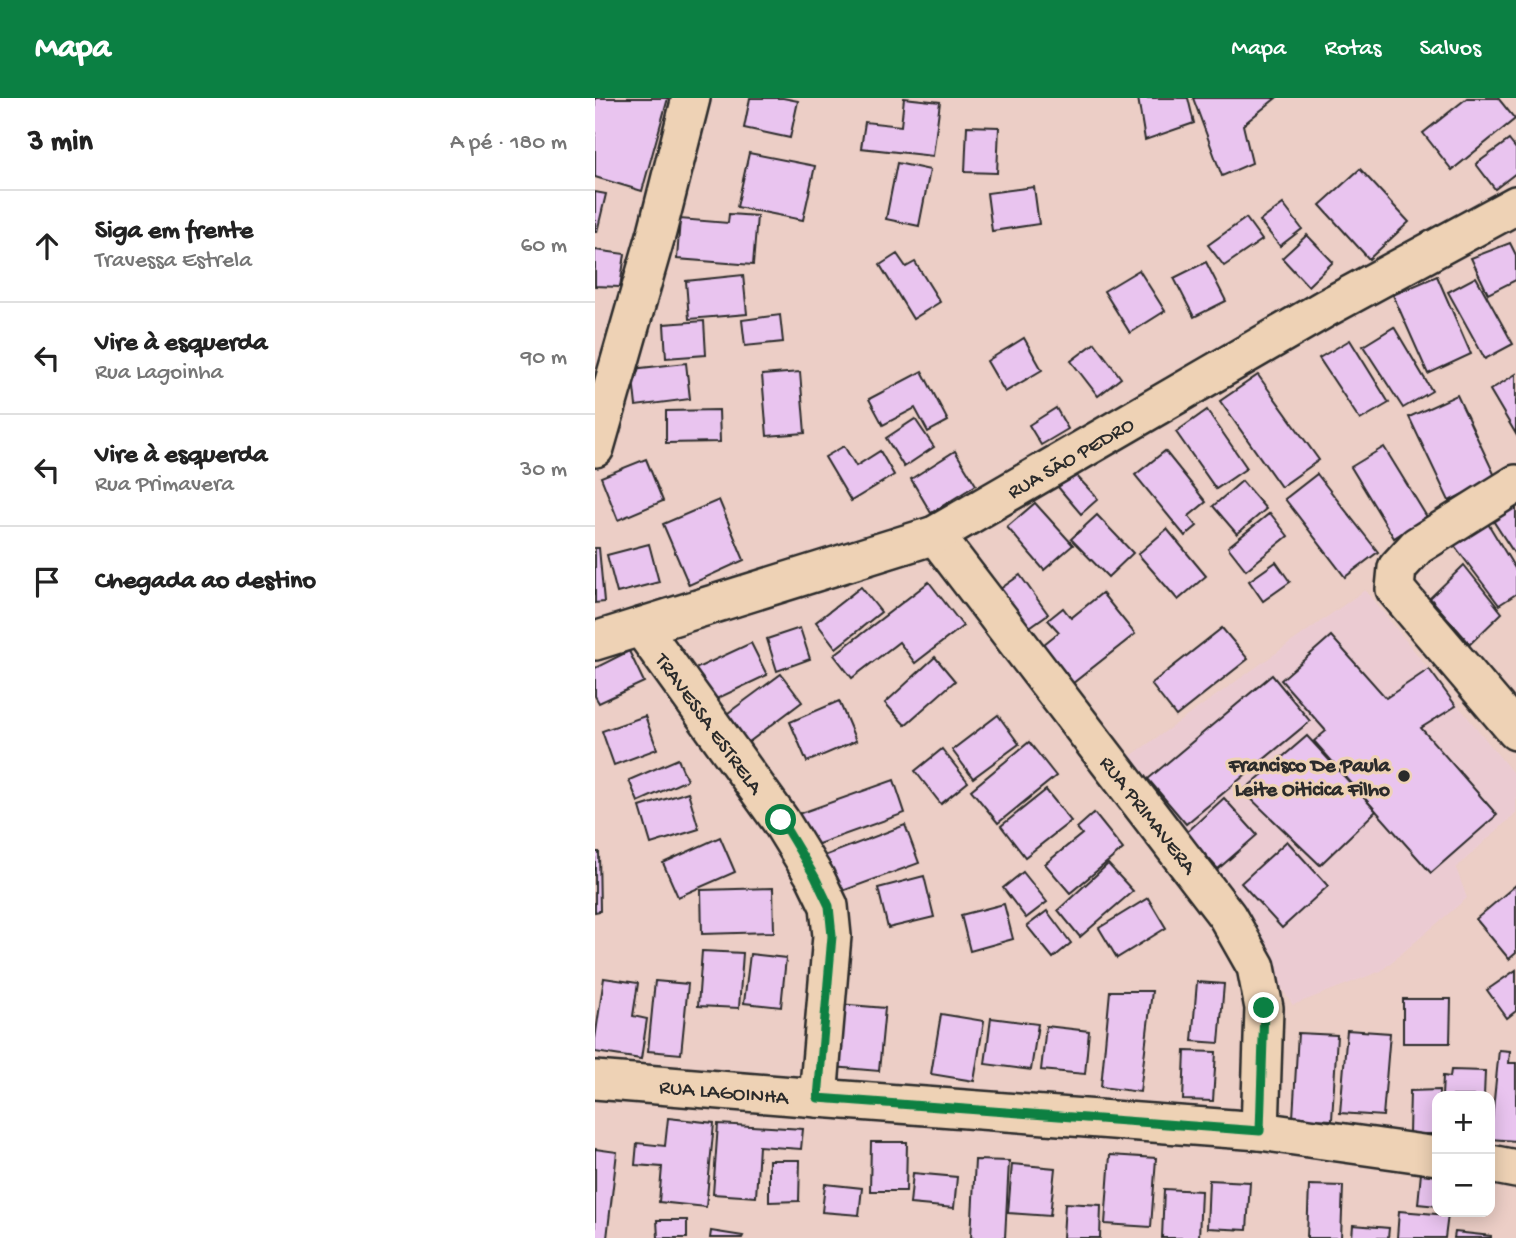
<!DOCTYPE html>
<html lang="pt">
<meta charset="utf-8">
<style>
body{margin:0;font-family:"Gochi Hand",sans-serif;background:#f6f6f6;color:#222}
.controls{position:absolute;right:21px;bottom:21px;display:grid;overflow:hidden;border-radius:14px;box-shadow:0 4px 18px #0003}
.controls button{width:63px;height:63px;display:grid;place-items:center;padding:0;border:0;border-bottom:2px solid #e0e0e0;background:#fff;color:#222;font:35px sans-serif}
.stop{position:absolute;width:21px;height:21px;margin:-16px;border:5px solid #0b8043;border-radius:50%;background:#fff}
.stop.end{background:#0b8043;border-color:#fff;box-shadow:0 2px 7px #0008}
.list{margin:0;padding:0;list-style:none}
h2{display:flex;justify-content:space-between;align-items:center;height:91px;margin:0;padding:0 28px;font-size:30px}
h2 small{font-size:23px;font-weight:400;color:#767676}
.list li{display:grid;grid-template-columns:46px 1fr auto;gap:21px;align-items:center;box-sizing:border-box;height:112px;padding:0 28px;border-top:2px solid #e0e0e0}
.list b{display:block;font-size:26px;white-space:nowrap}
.list p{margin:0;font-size:23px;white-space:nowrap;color:#767676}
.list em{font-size:23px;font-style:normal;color:#767676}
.icon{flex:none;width:38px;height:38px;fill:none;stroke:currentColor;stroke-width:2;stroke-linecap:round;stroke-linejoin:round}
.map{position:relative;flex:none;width:921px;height:1140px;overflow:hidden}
header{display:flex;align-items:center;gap:42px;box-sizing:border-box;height:98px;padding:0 35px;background:#0b8043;color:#fff}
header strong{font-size:33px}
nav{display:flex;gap:38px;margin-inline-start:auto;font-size:24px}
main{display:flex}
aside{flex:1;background:#fff}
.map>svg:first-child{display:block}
.built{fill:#ebcbd2}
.building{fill:#e9c4ef;stroke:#2b2b2b;stroke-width:2}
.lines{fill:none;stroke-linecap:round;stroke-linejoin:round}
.street-casing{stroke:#2b2b2b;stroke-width:42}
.street{stroke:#eed2b5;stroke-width:37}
.route{stroke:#0b8043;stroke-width:9}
.poi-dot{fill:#2b2b2b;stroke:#eed2b5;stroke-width:2.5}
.labels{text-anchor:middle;stroke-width:6;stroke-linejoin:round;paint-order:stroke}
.street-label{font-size:21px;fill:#2b2b2b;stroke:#eed2b5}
.poi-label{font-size:21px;font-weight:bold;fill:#2b2b2b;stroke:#eed2b5;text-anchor:end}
</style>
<header>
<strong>Mapa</strong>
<nav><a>Mapa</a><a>Rotas</a><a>Salvos</a></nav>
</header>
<main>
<aside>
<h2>3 min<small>A pé · 180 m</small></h2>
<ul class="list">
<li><svg class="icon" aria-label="ahead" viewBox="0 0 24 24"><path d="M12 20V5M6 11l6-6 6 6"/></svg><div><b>Siga em frente</b><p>Travessa Estrela</p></div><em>60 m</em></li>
<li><svg class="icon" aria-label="left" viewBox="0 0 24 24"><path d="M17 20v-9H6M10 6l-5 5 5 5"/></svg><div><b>Vire à esquerda</b><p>Rua Lagoinha</p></div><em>90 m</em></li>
<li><svg class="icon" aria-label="left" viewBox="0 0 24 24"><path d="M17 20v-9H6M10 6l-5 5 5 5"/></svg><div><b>Vire à esquerda</b><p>Rua Primavera</p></div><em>30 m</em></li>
<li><svg class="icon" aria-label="arrive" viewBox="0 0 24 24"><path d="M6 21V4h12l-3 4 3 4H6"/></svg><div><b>Chegada ao destino</b></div></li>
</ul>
</aside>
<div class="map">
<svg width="921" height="1140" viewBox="0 0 921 1140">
<rect width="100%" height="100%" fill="#eccec6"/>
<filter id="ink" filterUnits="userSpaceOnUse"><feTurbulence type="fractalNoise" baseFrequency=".0143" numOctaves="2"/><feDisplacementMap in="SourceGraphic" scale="14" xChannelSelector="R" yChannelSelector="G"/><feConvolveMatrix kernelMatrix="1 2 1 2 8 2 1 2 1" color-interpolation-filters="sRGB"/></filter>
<g filter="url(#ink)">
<path class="built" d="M770,492L921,679V715L861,770L872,800L786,873L698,907L530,662Z"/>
<g class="building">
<path d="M0,0H73L47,93L0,79Z"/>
<path d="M155,0H188L203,3L195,40L149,30Z"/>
<path d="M309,0L345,4L338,58L266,50L270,24L306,28Z"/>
<path d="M543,0H593L599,25L550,42Z"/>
<path d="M598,0H681L648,27L657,65L627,78Z"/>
<path d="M872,0H903L920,21L857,72L828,35Z"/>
<path d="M372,28L404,29L402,75L370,74Z"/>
<path d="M914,42L921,51V75L900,91L881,66Z"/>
<path d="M154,55L220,68L208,122L142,109Z"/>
<path d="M302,65L335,72L324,128L291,121Z"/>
<path d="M765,71L814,124L774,161L725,107Z"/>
<path d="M439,89L444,126L397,133L392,95Z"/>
<path d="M0,94L11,96L2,134H0Z"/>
<path d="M688,106L707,131L685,148L665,123Z"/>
<path d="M134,116L162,118L158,167L82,161L85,121L133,125Z"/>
<path d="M651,120L667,142L629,168L613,147Z"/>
<path d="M712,137L738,164L713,188L687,160Z"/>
<path d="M915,145L921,157V182L893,196L876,160Z"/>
<path d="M0,152L30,156L25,189L0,188Z"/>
<path d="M302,156L311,169L320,164L345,204L318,221L285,167Z"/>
<path d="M611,164L631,203L599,219L579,180Z"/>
<path d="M544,172L570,213L535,235L509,193Z"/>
<path d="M148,177L152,216L94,221L91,183Z"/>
<path d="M842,178L876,256L833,276L798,197Z"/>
<path d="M881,179L918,246L890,261L853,194Z"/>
<path d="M185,217L188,244L150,248L147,222Z"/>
<path d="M109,223L111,257L71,260L69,226Z"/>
<path d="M799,229L837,293L808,310L768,248Z"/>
<path d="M429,240L447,272L410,294L392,263Z"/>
<path d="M755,242L794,305L765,322L724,260Z"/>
<path d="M500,245L526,280L503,298L476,263Z"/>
<path d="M91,265L95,301L41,308L37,271Z"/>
<path d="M327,273L353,323L333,334L320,310L288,327L274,301Z"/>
<path d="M205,274L210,335L172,338L167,277Z"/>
<path d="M921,276V336L895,292Z"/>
<path d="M663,277L724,362L686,389L625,303Z"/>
<path d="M862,297L901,380L854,403L814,319Z"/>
<path d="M461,310L473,331L446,347L434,327Z"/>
<path d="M124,312L125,344L71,345V313Z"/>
<path d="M612,312L652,370L621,391L581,334Z"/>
<path d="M320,321L339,349L309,369L291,340Z"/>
<path d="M249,348L261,368L285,353L299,377L256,403L230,359Z"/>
<path d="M789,349L832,419L799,440L756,369Z"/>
<path d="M360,353L381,387L336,415L316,381Z"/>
<path d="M570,353L611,404L594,418L602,428L590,438L540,377Z"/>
<path d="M51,361L68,403L23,422L6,379Z"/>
<path d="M479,375L503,401L486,416L463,389Z"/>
<path d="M722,376L783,454L750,479L690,401Z"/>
<path d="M647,383L671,411L642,436L618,408Z"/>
<path d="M124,402L149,462L94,487L68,426Z"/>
<path d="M440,405L478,447L449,472L412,429Z"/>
<path d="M921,408V458L897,421Z"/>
<path d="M675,415L693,438L651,472L633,449Z"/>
<path d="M502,417L538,455L513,479L476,441Z"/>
<path d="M892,424L921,472V496L904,507L859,447Z"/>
<path d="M572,431L611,478L583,502L543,456Z"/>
<path d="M54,446L64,484L22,495L12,457Z"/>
<path d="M0,450H4L9,504L0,505Z"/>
<path d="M681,464L695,484L668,503L654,483Z"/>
<path d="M869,467L907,515L875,546L835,500Z"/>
<path d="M425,477L453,516L429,533L401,494Z"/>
<path d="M334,484L368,528L320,565L304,544L257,580L239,557Z"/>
<path d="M266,489L286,514L241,550L221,524Z"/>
<path d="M507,495L540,536L468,593L438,555L464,534L453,522L468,510L476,520Z"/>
<path d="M205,530L215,561L182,573L172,541Z"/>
<path d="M627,530L653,561L581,618L556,586Z"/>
<path d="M736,538L791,600L834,571L861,608L826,630L902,717L836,775L719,643L731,633L686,582Z"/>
<path d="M156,545L172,577L115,604L100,571Z"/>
<path d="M34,553L49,584L4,605L0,598V570Z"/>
<path d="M340,559L360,583L310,627L290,605Z"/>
<path d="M186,576L207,604L150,647L129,618Z"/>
<path d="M677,577L715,623L591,726L553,681Z"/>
<path d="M244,603L261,643L212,664L195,624Z"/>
<path d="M403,617L424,646L378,680L357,652Z"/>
<path d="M50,618L62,651L19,667L7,633Z"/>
<path d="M712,638L781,713L725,767L648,693Z"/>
<path d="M434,644L461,678L403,725L376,692Z"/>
<path d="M347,651L373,684L346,706L320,673Z"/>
<path d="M83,661L92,682L43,704L34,682Z"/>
<path d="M299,682L310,715L215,749L203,716Z"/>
<path d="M451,692L476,723L430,759L406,728Z"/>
<path d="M93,694L104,731L56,746L45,709Z"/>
<path d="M629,700L662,737L623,771L591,735Z"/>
<path d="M499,715L528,751L475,795L450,766L487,736L482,730Z"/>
<path d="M310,727L324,765L242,795L229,758Z"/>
<path d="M125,739L140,774L83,799L68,765Z"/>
<path d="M692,743L733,788L687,830L646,785Z"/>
<path d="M0,754H4L5,813L0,814Z"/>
<path d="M513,766L538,793L485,839L463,812Z"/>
<path d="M428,774L452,804L431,820L408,790Z"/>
<path d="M329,778L339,819L293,830L283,790Z"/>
<path d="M921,787V855L914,861L881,821Z"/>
<path d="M178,790L179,834L107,836L106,792Z"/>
<path d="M553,800L571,830L522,860L504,830Z"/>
<path d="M409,806L418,841L375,853L366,817Z"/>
<path d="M452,813L476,845L458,860L432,828Z"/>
<path d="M107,853L148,855L144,910L103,908Z"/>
<path d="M155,856L191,860L186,909L149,905Z"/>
<path d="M921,872V913L912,920L892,892Z"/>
<path d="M9,880L43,885L38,918L52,921L46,961L0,954V941Z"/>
<path d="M60,883L93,886L86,956L53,953Z"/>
<path d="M602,884L629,886L624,945L597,943Z"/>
<path d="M515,893H557L545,994L506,989Z"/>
<path d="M808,901H856L855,945H808Z"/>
<path d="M243,906L290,910L284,973L238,969Z"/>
<path d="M346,916L389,923L379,983L336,976Z"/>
<path d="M396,920L443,926L436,972L390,966Z"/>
<path d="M451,928L494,933L490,976L446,972Z"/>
<path d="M752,932L795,935L788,1018L745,1015Z"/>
<path d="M703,935L742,937L737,1022L698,1020Z"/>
<path d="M904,952L915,953L914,965H921V1043L895,1041Z"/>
<path d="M590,953L621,954L618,1003L588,1002Z"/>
<path d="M856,972L890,973L889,998H847L848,978L855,979Z"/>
<path d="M844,992V998H842V1036H814L815,993Z"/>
<path d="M73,1020L119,1025L111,1109L64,1104L67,1069L40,1067L42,1045L70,1048Z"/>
<path d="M123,1026L208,1031L206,1051L164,1048L161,1099L118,1096Z"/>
<path d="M276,1044H312L311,1093H275Z"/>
<path d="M0,1051L22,1054L12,1140H0Z"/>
<path d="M515,1057L561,1060L556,1129L510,1126Z"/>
<path d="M174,1062H205L204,1103L174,1104Z"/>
<path d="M380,1062L414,1063L410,1140H376Z"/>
<path d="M417,1066L460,1070L455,1118L413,1115Z"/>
<path d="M318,1075L362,1079L359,1110L315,1106Z"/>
<path d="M826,1075L842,1076V1108L823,1106Z"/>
<path d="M614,1082L655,1084L652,1132L612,1130Z"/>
<path d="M230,1086L267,1090L264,1117L227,1114Z"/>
<path d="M714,1087L748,1088L746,1140H712Z"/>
<path d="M569,1091L606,1093L604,1140H567Z"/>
<path d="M470,1105L506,1107L505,1140H468Z"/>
<path d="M804,1113L853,1117L850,1140H802Z"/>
<path d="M62,1122H92V1140H63Z"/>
<path d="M758,1127L794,1130L793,1140H757Z"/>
<path d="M116,1133L148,1138L147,1140H115Z"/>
<path d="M860,1134L896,1138V1140H859Z"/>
</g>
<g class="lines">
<defs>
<g id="street">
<path d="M0,350L62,134L96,0"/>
<path d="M921,386L822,448L802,470L800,491L921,633"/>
<path d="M340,437L632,818L661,869L669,910L665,1033"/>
<path d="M46,529L185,722L220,779L234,808L237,838L223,1000"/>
<path d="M0,543L340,437L731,210L921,107"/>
<path d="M0,982L223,1000L665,1033L842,1058"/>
<path d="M895,1066L921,1071"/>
</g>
</defs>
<use href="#street" class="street-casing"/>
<use href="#street" class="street"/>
</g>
</g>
<g class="lines" filter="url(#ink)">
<path class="route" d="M186,722L220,779L234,808L237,838L223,1000L665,1033L669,910"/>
</g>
<circle class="poi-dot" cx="809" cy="678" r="7"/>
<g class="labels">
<g class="street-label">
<text transform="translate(475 359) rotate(-30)" y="7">RUA SÃO PEDRO</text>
<text transform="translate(115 625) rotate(54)" y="7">TRAVESSA ESTRELA</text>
<text transform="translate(554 716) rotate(52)" y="7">RUA PRIMAVERA</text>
<text transform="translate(129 993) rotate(5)" y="7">RUA LAGOINHA</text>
</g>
<g class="poi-label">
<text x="795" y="673">Francisco De Paula<tspan x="795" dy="24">Leite Oiticica Filho</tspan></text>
</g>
</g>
</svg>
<div class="controls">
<button>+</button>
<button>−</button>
</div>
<div class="stop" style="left:186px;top:722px"></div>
<div class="stop end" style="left:669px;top:910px"></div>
</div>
</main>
